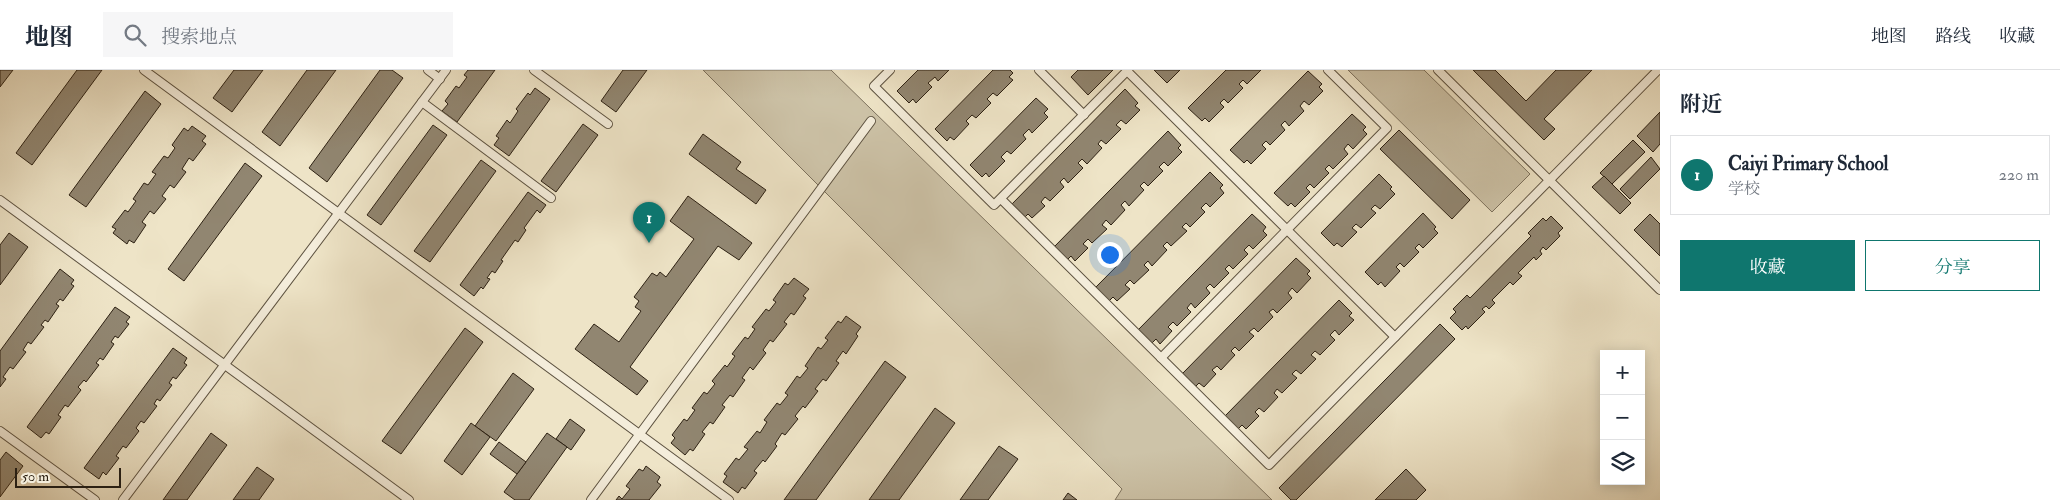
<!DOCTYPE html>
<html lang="zh">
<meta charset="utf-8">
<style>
body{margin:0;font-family:"IM FELL Double Pica","Noto Serif SC",serif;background:#f6f6f7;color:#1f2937}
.controls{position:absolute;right:15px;bottom:15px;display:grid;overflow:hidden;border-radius:0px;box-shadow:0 2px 12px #0003}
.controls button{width:45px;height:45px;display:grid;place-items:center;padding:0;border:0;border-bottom:1px solid #e0e1e3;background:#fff;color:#1f2937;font:25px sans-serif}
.scale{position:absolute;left:15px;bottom:12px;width:106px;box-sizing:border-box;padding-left:5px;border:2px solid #2d2113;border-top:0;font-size:14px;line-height:18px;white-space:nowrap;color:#2d2113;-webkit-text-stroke:4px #f4eddb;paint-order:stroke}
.you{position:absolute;left:1109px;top:184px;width:18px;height:18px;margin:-12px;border:4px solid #fff;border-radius:50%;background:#1a73e8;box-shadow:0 0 0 8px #1a73e833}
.badge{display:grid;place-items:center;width:32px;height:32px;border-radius:50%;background:#0f766e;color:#fff;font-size:16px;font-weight:700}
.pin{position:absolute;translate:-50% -41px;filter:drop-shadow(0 1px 2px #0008)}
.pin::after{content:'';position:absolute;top:26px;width:18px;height:15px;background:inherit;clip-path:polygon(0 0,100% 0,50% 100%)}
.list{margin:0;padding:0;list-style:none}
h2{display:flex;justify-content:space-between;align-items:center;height:65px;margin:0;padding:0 20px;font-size:21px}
h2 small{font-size:16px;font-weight:400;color:#747a83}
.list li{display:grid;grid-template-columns:32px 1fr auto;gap:15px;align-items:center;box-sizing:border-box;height:80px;margin:0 10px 10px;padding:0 10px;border:1px solid #e0e1e3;border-radius:0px}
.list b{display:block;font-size:19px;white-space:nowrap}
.list p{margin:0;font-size:16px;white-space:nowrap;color:#747a83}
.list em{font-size:16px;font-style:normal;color:#747a83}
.actions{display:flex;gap:10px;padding:15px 20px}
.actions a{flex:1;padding:11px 0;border:1px solid #0f766e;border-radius:0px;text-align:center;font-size:18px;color:#0f766e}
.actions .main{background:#0f766e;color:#fff}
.icon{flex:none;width:28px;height:28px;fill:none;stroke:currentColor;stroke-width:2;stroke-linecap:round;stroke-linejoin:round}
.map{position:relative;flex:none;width:1660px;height:430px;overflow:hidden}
header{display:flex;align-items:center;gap:30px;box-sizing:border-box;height:70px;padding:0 25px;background:#fff;border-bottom:1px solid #e0e1e3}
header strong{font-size:24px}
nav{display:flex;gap:28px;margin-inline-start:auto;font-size:18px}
.search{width:350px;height:45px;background:#f6f6f7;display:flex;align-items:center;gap:12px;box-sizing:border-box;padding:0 18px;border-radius:0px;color:#747a83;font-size:19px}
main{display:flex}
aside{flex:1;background:#fff}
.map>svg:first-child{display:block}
.green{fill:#cdc3a8;stroke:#7d725e}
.building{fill:#918671;stroke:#2d2113}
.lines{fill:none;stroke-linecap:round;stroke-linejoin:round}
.lane-casing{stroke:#5d5240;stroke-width:10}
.lane{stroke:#f4eddb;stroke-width:8}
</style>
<header>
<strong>地图</strong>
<div class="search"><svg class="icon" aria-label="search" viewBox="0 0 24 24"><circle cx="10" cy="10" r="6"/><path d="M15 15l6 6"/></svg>搜索地点</div>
<nav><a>地图</a><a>路线</a><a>收藏</a></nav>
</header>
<main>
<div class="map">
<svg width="1660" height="430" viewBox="0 0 1660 430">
<rect width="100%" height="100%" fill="#eee4c7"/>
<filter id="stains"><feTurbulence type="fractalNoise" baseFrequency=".004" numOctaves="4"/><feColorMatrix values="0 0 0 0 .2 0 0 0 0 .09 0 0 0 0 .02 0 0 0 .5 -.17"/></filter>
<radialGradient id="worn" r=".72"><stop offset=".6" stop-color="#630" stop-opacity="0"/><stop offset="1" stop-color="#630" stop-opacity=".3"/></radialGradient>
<g class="green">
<path d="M703,0H831L1272,430H1115L1122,419Z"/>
<path d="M1348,0H1424L1530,104L1492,142Z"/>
</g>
<g class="building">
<path d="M0,0H13L0,17Z"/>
<path d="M77,0H102L32,95L16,83Z"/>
<path d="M234,0H263L232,42L213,28Z"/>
<path d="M307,0H336L280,76L262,62Z"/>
<path d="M380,0H392L403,8L327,112L309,98Z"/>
<path d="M468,0H495L457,52L442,41L448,34L445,31L456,16L459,18L467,7L464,5Z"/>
<path d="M623,0H647L616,42L601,31Z"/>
<path d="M918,0H949L938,11L935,7L928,13L932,17L916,33L913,29L909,33L897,21Z"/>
<path d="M993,0H1010L1013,3L1009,7L1013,10L997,26L993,23L987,29L991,33L976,48L972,45L966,51L969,54L954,70L950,67L947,71L935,59Z"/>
<path d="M1078,0H1113L1088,25L1071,7Z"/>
<path d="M1154,0H1180L1167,13Z"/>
<path d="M1226,0H1261L1247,14L1243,10L1239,14L1243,18L1228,33L1224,29L1220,33L1224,37L1209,52L1205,48L1202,51L1188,38Z"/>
<path d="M1473,0H1495L1526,31L1556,0H1592L1544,49L1555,59L1544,70Z"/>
<path d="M1308,1L1322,14L1319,17L1323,21L1309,35L1304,31L1300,36L1304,41L1289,56L1285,51L1281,55L1285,60L1270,75L1266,71L1262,75L1266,79L1251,94L1247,90L1244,93L1230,80Z"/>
<path d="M535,18L550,29L509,86L494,75L499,68L496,66L507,50L510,53L518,41L516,39L528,23L530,25Z"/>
<path d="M1125,19L1138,33L1135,36L1140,40L1126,54L1121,50L1116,55L1121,59L1106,74L1101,70L1098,74L1102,78L1087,94L1082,89L1078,93L1083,98L1068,113L1064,108L1060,112L1064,117L1050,131L1045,127L1041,132L1045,136L1032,148L1028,144L1024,148L1011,135Z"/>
<path d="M145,21L161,34L86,137L69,125Z"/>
<path d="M1036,28L1048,39L1044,43L1048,47L1032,63L1029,59L1023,65L1026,69L1011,84L1007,81L1001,87L1005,91L989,107L986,103L982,107L970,95Z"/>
<path d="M1660,42V74L1653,82L1637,66Z"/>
<path d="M1352,44L1366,57L1363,60L1367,64L1353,79L1348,74L1344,79L1348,84L1333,99L1329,95L1325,99L1329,103L1314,118L1310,114L1306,118L1310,122L1295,137L1291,133L1288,136L1274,123Z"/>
<path d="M583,54L598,65L556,122L541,111Z"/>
<path d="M433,55L447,65L381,155L367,145Z"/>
<path d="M192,56L206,66L202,71L206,74L193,91L189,88L182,99L186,102L174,118L170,115L162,126L166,129L154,144L150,141L142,152L146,155L134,173L129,170L127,174L113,163L116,159L112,157L125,140L128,142L136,131L133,129L144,113L148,115L156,104L152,102L164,86L168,88L175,78L172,75L184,58L188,61Z"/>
<path d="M1399,60L1470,130L1452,149L1380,79Z"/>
<path d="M1168,61L1181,75L1178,78L1182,82L1168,96L1164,92L1159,97L1163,101L1148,116L1144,112L1140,116L1144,120L1129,136L1125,131L1121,135L1125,140L1111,155L1106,150L1102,155L1107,159L1092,173L1088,169L1083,174L1088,178L1075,191L1071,186L1067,190L1054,177Z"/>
<path d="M703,64L741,92L736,99L766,120L756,134L689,84Z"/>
<path d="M1633,70L1645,82L1612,114L1600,103Z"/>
<path d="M1651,87L1660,99L1630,129L1620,119Z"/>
<path d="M481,90L496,101L430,192L414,181Z"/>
<path d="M245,93L262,106L184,211L168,199Z"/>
<path d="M1210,102L1223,115L1220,118L1224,123L1210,137L1206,133L1201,138L1205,142L1190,157L1186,153L1182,157L1187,161L1171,176L1167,172L1163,176L1167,180L1152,196L1148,191L1144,195L1149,200L1134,214L1130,210L1125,215L1130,219L1117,231L1113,227L1109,231L1095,218Z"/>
<path d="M1379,104L1392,117L1390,119L1395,124L1380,139L1375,135L1371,139L1376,143L1361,158L1356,154L1352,158L1357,162L1342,177L1337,173L1334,176L1321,163Z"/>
<path d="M1604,106L1631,133L1620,144L1592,117Z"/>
<path d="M528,122L546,135L540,143L537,140L524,158L526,160L518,172L515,170L501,190L503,191L495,203L492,201L487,208L490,209L483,219L481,217L474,226L460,215Z"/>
<path d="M688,126L752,173L739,190L718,176L630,297L648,311L637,325L575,279L594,254L619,272L641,241L635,237L639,231L634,227L652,203L657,206L660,202L666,207L694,169L670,151Z"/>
<path d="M1423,143L1436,157L1434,159L1438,163L1423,178L1419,174L1415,178L1419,182L1404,197L1400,193L1396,197L1400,201L1385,217L1381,212L1378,215L1365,202Z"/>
<path d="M1252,144L1266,157L1263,161L1267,165L1253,179L1249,175L1244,180L1248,184L1233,199L1229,195L1225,199L1229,203L1214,218L1210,214L1206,218L1210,223L1195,238L1191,233L1187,238L1191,242L1177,256L1173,252L1168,257L1172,261L1160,274L1156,269L1152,273L1138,260Z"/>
<path d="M1650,144L1660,154V186L1634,160Z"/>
<path d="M1551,146L1563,158L1558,163L1560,166L1546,180L1543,177L1540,181L1542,184L1536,190L1534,187L1518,203L1522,206L1513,215L1510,212L1492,230L1495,233L1489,239L1486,236L1482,239L1485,242L1468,259L1466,256L1462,260L1450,248L1456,242L1453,239L1467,225L1470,228L1531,166L1528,163L1543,148L1546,151Z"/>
<path d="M9,163L28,177L0,215V175Z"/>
<path d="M1296,188L1310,201L1307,204L1311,208L1297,223L1292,218L1288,223L1292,228L1277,243L1273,239L1269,242L1273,247L1258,262L1254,258L1249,262L1254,266L1239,281L1235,277L1231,281L1235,285L1221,300L1217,296L1212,300L1216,304L1204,317L1199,313L1195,317L1182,304Z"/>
<path d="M60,199L74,210L71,214L74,216L63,231L60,229L56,234L59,236L48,252L45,250L41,255L44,257L31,274L28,272L23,280L26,282L13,299L10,297L3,307L6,309L0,317V281Z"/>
<path d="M794,208L809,219L803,226L806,228L794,245L791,243L784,252L787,254L773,272L770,270L763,280L766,283L753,300L750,297L742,308L745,310L733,327L730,325L722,335L725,337L713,354L710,352L702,362L705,364L693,381L690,379L685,385L671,373L675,368L672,365L684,349L687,351L695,340L692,338L704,322L707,324L715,314L712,311L725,295L727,297L735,286L732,284L745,267L748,269L755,259L752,257L766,239L769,241L776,232L773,230L785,213L788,215Z"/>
<path d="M1339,230L1352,243L1349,246L1354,250L1339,265L1335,260L1330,265L1335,270L1320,285L1315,281L1311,285L1316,289L1301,304L1296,300L1292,304L1297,308L1282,323L1277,319L1274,323L1278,327L1264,342L1259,338L1255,342L1259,346L1246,359L1242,355L1238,359L1225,346Z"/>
<path d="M115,237L130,247L126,252L129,254L118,268L115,266L111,272L114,274L103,290L100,288L96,293L99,295L86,312L84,310L78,317L81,320L68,337L65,335L58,345L61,347L49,364L46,362L41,368L27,357Z"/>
<path d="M846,246L861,257L856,264L858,266L846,284L843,281L836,291L839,293L826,311L823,309L815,319L818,321L805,338L803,336L795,346L798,349L785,365L782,363L775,374L777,376L765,392L763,390L754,401L757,403L745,419L742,417L738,423L723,412L727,406L724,404L736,388L739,390L748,379L744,377L757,361L760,363L767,352L764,350L777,333L780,335L788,325L785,323L797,306L800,308L808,298L805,296L818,277L821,279L828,270L825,268L838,251L841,253Z"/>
<path d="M1440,254L1455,269L1296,430H1291L1279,418Z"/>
<path d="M465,258L483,272L401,384L382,371Z"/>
<path d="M173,278L187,288L184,293L187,295L176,309L173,307L169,313L172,315L160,331L157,329L154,334L157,336L144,353L141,351L136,358L139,361L126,378L123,376L116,386L119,388L106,405L103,402L99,409L84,398Z"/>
<path d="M885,291L906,307L816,430H784Z"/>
<path d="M513,303L534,319L496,371L475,356Z"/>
<path d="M935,338L955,353L899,430H869Z"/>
<path d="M570,349L585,360L571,380L556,369Z"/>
<path d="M471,353L490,367L462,405L444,391Z"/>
<path d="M211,363L227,375L187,430H163Z"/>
<path d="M547,363L567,377L529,430H515L504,422Z"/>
<path d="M499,372L526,392L517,404L490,384Z"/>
<path d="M999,376L1018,389L988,430H960Z"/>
<path d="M6,382L23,396L0,427V390Z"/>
<path d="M646,396L660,407L657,412L661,415L649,430H616L619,426L622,429L630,419L626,416L639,399L643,401Z"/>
<path d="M257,397L274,409L259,430H233Z"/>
<path d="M1406,399L1426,420L1416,430H1375Z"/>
<path d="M1068,423L1077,430H1063Z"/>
</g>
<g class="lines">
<defs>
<g id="lane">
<path d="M144,0L729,430"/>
<path d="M428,0L440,9"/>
<path d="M534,0L608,54"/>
<path d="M890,0L874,16L994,135L1128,0"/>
<path d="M1039,0L1084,45"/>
<path d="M1438,0L1660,220"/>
<path d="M1127,1L1395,267"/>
<path d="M422,32L551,128"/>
<path d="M1001,129L1269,395L1658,0"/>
<path d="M0,130L409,430"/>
<path d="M1161,288L1387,58L1328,0"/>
<path d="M0,361L95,430"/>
<path d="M123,430L446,0"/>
<path d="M591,430L871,51"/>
</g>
</defs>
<use href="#lane" class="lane-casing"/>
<use href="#lane" class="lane"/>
</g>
<rect width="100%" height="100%" filter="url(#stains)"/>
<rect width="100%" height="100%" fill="url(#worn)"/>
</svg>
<div class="controls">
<button>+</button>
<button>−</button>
<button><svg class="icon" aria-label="layers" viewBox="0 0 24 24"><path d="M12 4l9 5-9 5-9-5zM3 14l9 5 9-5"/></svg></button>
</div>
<div class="scale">50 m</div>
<div class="you"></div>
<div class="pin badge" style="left:649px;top:173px">1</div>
</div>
<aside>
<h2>附近<small></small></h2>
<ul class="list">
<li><span class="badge">1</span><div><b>Caiyi Primary School</b><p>学校</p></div><em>220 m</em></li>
</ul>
<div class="actions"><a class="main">收藏</a><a>分享</a></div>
</aside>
</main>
